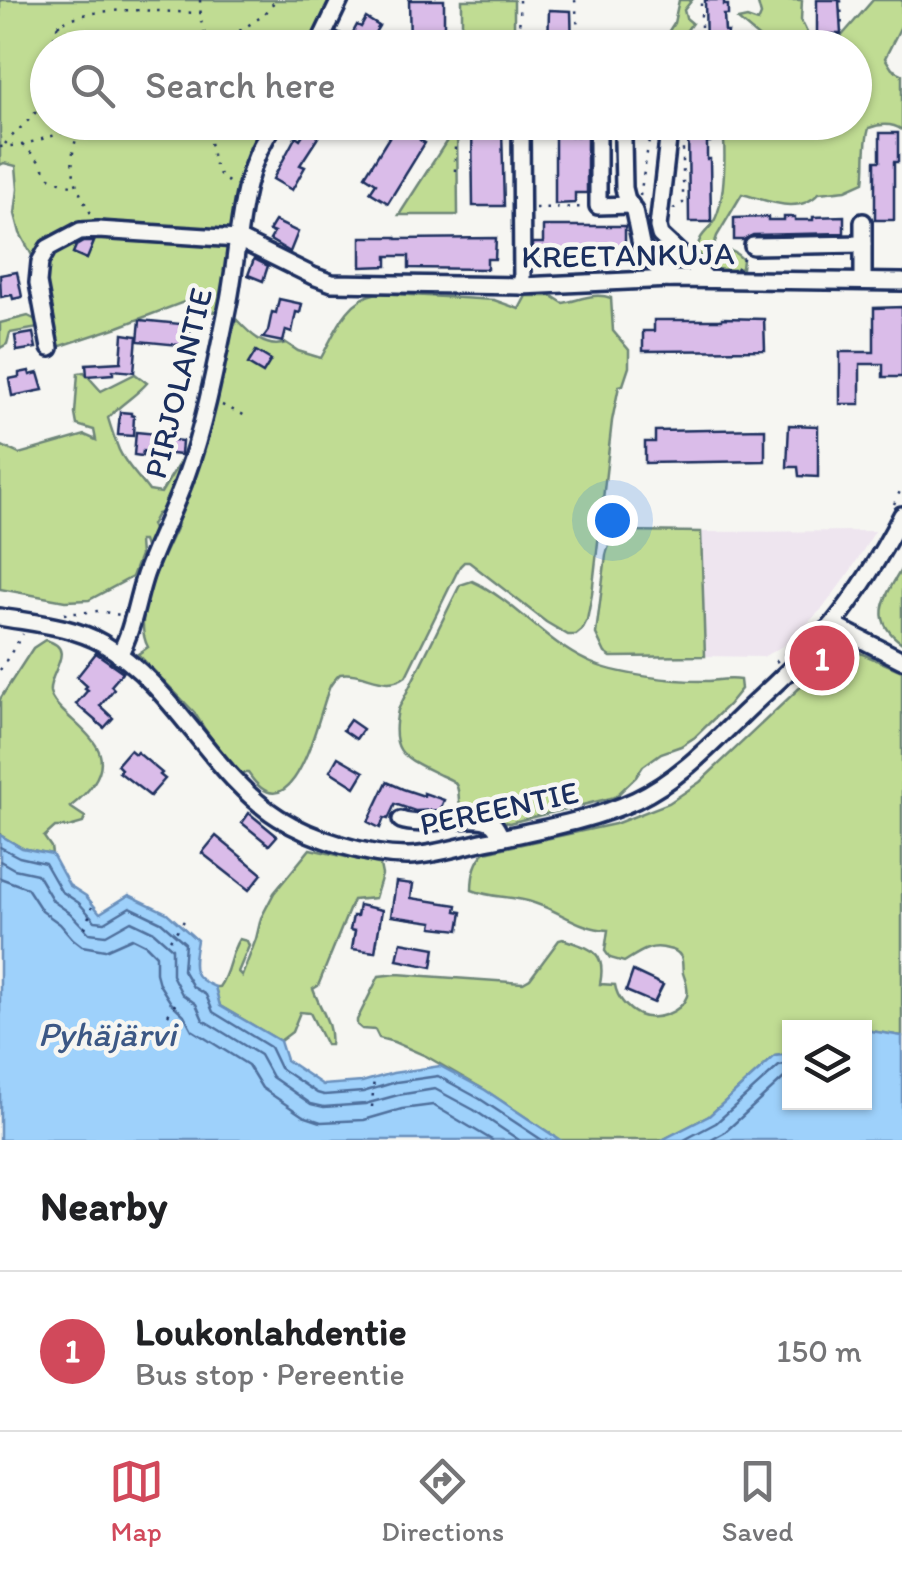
<!DOCTYPE html>
<meta charset="utf-8">
<style>
body{margin:0;font-family:Itim,sans-serif;background:#f2f2f2;color:#202124}
.controls{position:absolute;right:30px;bottom:30px;display:grid;overflow:hidden;border-radius:0px;box-shadow:0 2px 8px #0004}
.controls button{width:90px;height:90px;display:grid;place-items:center;padding:0;border:0;border-bottom:2px solid #e0e0e0;background:#fff;color:#202124;font:50px sans-serif}
.you{position:absolute;left:612px;top:520px;width:35px;height:35px;margin:-25px;border:8px solid #fff;border-radius:50%;background:#1a73e8;box-shadow:0 0 0 15px #1a73e833}
.badge{display:grid;place-items:center;width:65px;height:65px;border-radius:50%;background:#d1495b;color:#fff;font-size:32px;font-weight:700}
.pin{position:absolute;translate:-50% -50%;border:5px solid #fff;box-shadow:0 2px 10px #0006}
.list{margin:0;padding:0;list-style:none}
h2{display:flex;justify-content:space-between;align-items:center;height:130px;margin:0;padding:0 40px;font-size:42px}
h2 small{font-size:32px;font-weight:400;color:#757577}
.list li{display:grid;grid-template-columns:65px 1fr auto;gap:30px;align-items:center;box-sizing:border-box;height:160px;padding:0 40px;border-top:2px solid #e0e0e0}
.list b{display:block;font-size:38px;white-space:nowrap}
.list p{margin:0;font-size:32px;white-space:nowrap;color:#757577}
.list em{font-size:32px;font-style:normal;color:#757577}
.icon{flex:none;width:55px;height:55px;fill:none;stroke:currentColor;stroke-width:2;stroke-linecap:round;stroke-linejoin:round}
.map{position:relative;flex:none;width:902px;height:1140px;overflow:hidden}
.search{position:absolute;background:#fff;box-shadow:0 2px 8px #0004;left:30px;right:30px;top:30px;height:110px;display:flex;align-items:center;gap:25px;box-sizing:border-box;padding:0 35px;border-radius:55px;color:#757577;font-size:38px}
.sheet{height:290px;background:#fff}
nav{display:flex;justify-content:space-around;align-items:center;box-sizing:border-box;height:140px;border-top:2px solid #e0e0e0;background:#fff;font-size:28px;color:#757577}
nav a{display:grid;justify-items:center;gap:5px}
nav .on{color:#d1495b}
.map>svg:first-child{display:block}
.built{fill:#eee5ef}
.green{fill:#c0dc93;stroke:#6e8678;stroke-width:2.5}
.water{fill:#9ed1fb;stroke:#6a90bc;stroke-width:2.5}
.lines{fill:none;stroke-linecap:round;stroke-linejoin:round}
.shore{stroke:#4f709d;stroke-width:2.5}
.building{fill:#dabce9;stroke:#1b2f5e;stroke-width:2.5}
.minor-casing{stroke:#1b2f5e;stroke-width:22}
.path{stroke:#1b2f5e;stroke-width:2.5;stroke-dasharray:2.5 8;stroke-linecap:butt}
.minor{stroke:#f6f6f2;stroke-width:15}
.labels{text-anchor:middle;stroke-width:9;stroke-linejoin:round;paint-order:stroke}
.street-label{font-size:32px;fill:#1b2f5e;stroke:#f6f6f2}
.water-label{font-size:35px;font-style:italic;fill:#3c5885;stroke:#f6f6f2}
</style>
<div class="map">
<svg width="902" height="1140" viewBox="0 0 902 1140">
<rect width="100%" height="100%" fill="#f6f6f2"/>
<filter id="ink" filterUnits="userSpaceOnUse"><feTurbulence type="fractalNoise" baseFrequency=".01" numOctaves="2"/><feDisplacementMap in="SourceGraphic" scale="20" xChannelSelector="R" yChannelSelector="G"/><feConvolveMatrix kernelMatrix="1 2 1 2 8 2 1 2 1" color-interpolation-filters="sRGB"/></filter>
<g filter="url(#ink)">
<path class="built" d="M875,531L851,570L823,608L786,644L763,657L705,656L701,532Z"/>
<g class="green">
<path d="M0,0H331L309,47L48,48V122L270,123C246,161 232,201 228,247C227,268 233,299 214,312L189,300L118,327L58,347L47,305L42,274L20,233L15,214L18,189L16,166L4,163L0,165Z"/>
<rect x="462" y="0" width="52" height="47"/>
<path d="M679,0H692L684,10L686,18L692,23L687,30L670,41L668,47H662L665,37L674,23Z"/>
<path d="M757,0H802L801,20L814,47H761L763,41L738,20L747,18L758,22L761,15Z"/>
<path d="M873,0H902V24L885,58L892,69L902,74V130C892,123 880,124 869,128C863,149 867,163 864,182L846,190L819,193C799,216 767,200 742,194L717,236L714,245L718,252C729,249 735,251 743,260L742,268C723,276 704,268 697,249C700,233 707,233 714,221C726,200 726,146 722,123L854,122V48L832,47Z"/>
<path d="M457,125L458,215H399Z"/>
<path d="M377,293L494,300L519,309L526,296H552L563,303C580,300 594,292 611,298L613,331L629,350V367L623,385L619,386L612,421L592,594L587,620L582,630L576,635H568L546,622L469,562H464L460,566L406,676C385,692 364,670 340,674C336,678 333,681 330,686C318,714 294,841 248,773H241L233,767L204,728L194,712L138,654L148,647C130,614 164,556 178,524L166,511L157,514L151,525L155,533L146,550L143,541H139L140,556L132,577L89,600L65,601L0,589V445L19,454L85,435L96,440L94,430L77,425L75,414L78,373L84,372L101,391L135,374L147,383C136,396 120,404 108,418C111,428 115,440 119,450C125,464 140,478 149,491L161,493L184,455L200,447L220,358L237,320C250,334 266,350 286,343L298,351L321,358C335,333 346,299 377,293Z"/>
<path d="M28,316L36,320L38,328L10,333L7,344L0,348V323Z"/>
<path d="M624,531L701,532L705,656L611,657L605,653L596,634L606,555C609,543 612,537 624,531Z"/>
<path d="M902,568V643C868,619 885,597 902,568Z"/>
<path d="M472,581C514,600 544,641 587,661C615,675 678,682 709,681C720,680 729,678 740,680L741,689L728,705L695,737L681,746L661,753L643,766L636,777L615,797L509,823C504,822 500,818 495,816C484,811 465,818 460,804C457,797 461,789 454,782C450,779 445,777 440,775C404,757 389,754 398,710L460,585Z"/>
<path d="M45,640C79,648 47,674 50,692C52,701 58,706 64,712C74,722 90,734 97,747C110,771 88,793 70,807L85,817L83,823L69,827H55L44,837L51,847L52,854L22,848L0,835V699L33,648Z"/>
<path d="M851,649L902,671V1036L865,1030L864,1028H790L789,1054L775,1056L709,1116L662,1140H560L485,1090L426,1056L394,1042L379,1038L375,1030L362,1029L357,1025V1020L379,976L397,974L523,983L530,979L559,940L563,939C590,949 607,950 600,984L615,985C617,998 627,1009 639,1015C655,1022 681,1013 687,996C689,988 685,980 683,973C682,967 683,961 681,957C678,951 673,950 668,949C650,943 639,953 624,962L610,958L605,951L608,930C580,929 560,911 534,903C514,896 491,898 472,890C472,876 475,861 485,852L615,824L669,803L700,782L828,661L841,651Z"/>
<path d="M310,849L378,864L380,865L382,875L375,898L353,900L318,986L313,989C320,1009 333,1024 330,1045H326L310,1013L300,1012L292,1032L280,1041L220,1006L215,987H219C230,972 229,955 239,939L247,941L249,946L238,972L242,976L256,939L261,918L274,893Z"/>
</g>
<g class="water">
<path d="M0,835L22,848L52,854L69,885L86,896L100,913L129,895L167,913L197,940C193,965 188,976 215,987L220,1006L280,1041L286,1060L323,1085L362,1082L393,1073L440,1066L485,1090L560,1140H0Z"/>
<path d="M865,1030L902,1036V1140H662L709,1116L775,1056L789,1054L790,1102H864Z"/>
</g>
<g class="lines">
<g class="shore">
<path d="M0,847L19,857L45,863L61,891L79,903L95,921L105,922L130,907L161,922L185,943L183,970L193,987L206,995L213,1012L270,1047L280,1068L317,1093L324,1095L363,1092L396,1082L438,1076L480,1099L542,1140"/>
<path d="M0,861L14,869L37,874L53,901L70,913L89,933L106,935L131,921L154,932L172,948V975L182,994L196,1004L203,1020L260,1055L272,1077L311,1104L324,1107L365,1104L398,1095L435,1089L474,1110L519,1140"/>
<path d="M0,878L27,888L42,911L60,924L73,939L82,946L105,950L132,938L146,945L156,955V973L159,984L171,1003L184,1015L192,1030L248,1065L262,1088L303,1116L321,1122L364,1120L402,1109L433,1105L492,1140"/>
<path d="M684,1140L716,1123L779,1066L790,1064"/>
<path d="M711,1140L724,1133L784,1078L790,1077"/>
</g>
</g>
<g class="building">
<path d="M409,0H444V48H425V44H410Z"/>
<path d="M705,0H724V5H728V15H724L725,32H728L726,48H706Z"/>
<path d="M817,0H839L841,34H817Z"/>
<path d="M549,10L571,11L572,48H548Z"/>
<path d="M366,18L379,26L373,36L397,48H342L344,45L333,40L337,32L350,38L357,25L361,27Z"/>
<path d="M305,122H328L300,165L305,167L292,190L273,179L296,136L300,139L309,125Z"/>
<path d="M408,122H431L420,140L425,143L388,203L370,192L376,183L365,176L396,126L403,130Z"/>
<path d="M472,122H491V130H502L504,206H473Z"/>
<path d="M688,122H707V131H710V142H707V159H710L711,222H689Z"/>
<path d="M880,133H898V162H894V220H875V161H880Z"/>
<path d="M579,134H587V193H575V203L555,204V136H579Z"/>
<path d="M844,216V233L753,235L743,240H734V218L768,217V220H784V217H795V220H813V217Z"/>
<path d="M275,221L298,232L290,252L270,240L274,233L269,231Z"/>
<path d="M543,226H625V250L545,251V256H533V243H543Z"/>
<path d="M361,237H396L397,239L496,238L495,259H487V269L409,268V256H387V266L361,267Z"/>
<path d="M83,242H94L87,259L73,253L76,246Z"/>
<path d="M254,259L268,266L263,281L248,275Z"/>
<path d="M17,272L22,297L13,299L12,295L1,297L0,275Z"/>
<path d="M279,299L302,304L300,313L296,312L292,332L286,330L283,342L263,338L268,331L272,312L276,313Z"/>
<path d="M902,307V377H883V364H860V404H840V352H874V308Z"/>
<path d="M722,318L764,319L765,350L643,351V331H654V320H722Z"/>
<path d="M140,320L191,325L189,346L138,341Z"/>
<path d="M33,333L36,348L17,351L15,336Z"/>
<path d="M123,334L137,336L134,372L113,370V374L87,376L86,364L121,362Z"/>
<path d="M256,351L271,360L263,373L248,364Z"/>
<path d="M29,371L30,375L38,373L43,390L12,396L9,379L19,377V373Z"/>
<path d="M120,412L131,413V415L134,416L133,436L118,435Z"/>
<path d="M789,425L818,426V477L799,476L798,467H787Z"/>
<path d="M765,429V461L645,463V442H655V431Z"/>
<path d="M136,432L168,435L167,439L182,441L181,455L143,451L142,456L134,455Z"/>
<path d="M96,653L123,672L111,686L114,689L100,706L113,718L104,728L76,704L88,690L85,688L87,686L77,677Z"/>
<path d="M350,720L363,729L356,739L343,730Z"/>
<path d="M130,750L135,754L137,752L162,773L160,775L165,779L150,796L119,772L121,769L117,765Z"/>
<path d="M338,757L364,772L355,787L330,771Z"/>
<path d="M387,782L403,789L424,796V793L444,800L440,810L415,811L395,804L388,819L384,818L380,828L368,822Z"/>
<path d="M249,813L277,836L269,845L242,823Z"/>
<path d="M216,836L262,874L249,890L202,853Z"/>
<path d="M396,882L413,884L411,898L457,905L456,911L462,912L459,930L432,927L433,922L391,916Z"/>
<path d="M359,905L382,910L375,952L352,949L355,931L350,930L353,916H357Z"/>
<path d="M401,942L435,948L432,967L397,960Z"/>
<path d="M633,971L663,985L654,1003L626,991Z"/>
</g>
<g class="lines">
<defs>
<g id="minor">
<path d="M317,48L340,0"/>
<path d="M679,48L680,42"/>
<path d="M521,122L522,286"/>
<path d="M670,122L658,227L660,235L707,279"/>
<path d="M598,135V206L631,205"/>
<path d="M623,140L624,188L627,200L634,211L641,245L653,264L670,279"/>
<path d="M753,246L863,244"/>
<path d="M863,281V222"/>
<path d="M50,348L38,283L40,262L48,248L80,231L98,230L238,239L313,276L332,283L522,286L670,279L902,282"/>
<path d="M0,617C33,623 72,626 102,643C176,686 209,773 279,818C312,839 370,857 409,856C436,855 464,845 491,840C540,829 591,821 636,800C678,780 710,746 742,715C773,685 806,657 833,624C860,591 882,553 902,515"/>
<path d="M833,625L902,660"/>
<path d="M119,655C133,630 136,602 145,575C157,541 174,510 186,476C205,424 217,359 228,305C241,243 236,175 276,122"/>
<path d="M401,820C425,829 475,811 492,823C497,827 498,832 501,837"/>
</g>
</defs>
<use href="#minor" class="minor-casing"/>
<g class="path">
<path d="M200,0L201,21L209,48"/>
<path d="M519,0L520,48"/>
<path d="M575,0L580,48"/>
<path d="M841,0L842,32"/>
<path d="M58,24L82,48"/>
<path d="M507,33L518,28"/>
<path d="M51,48L58,24C102,3 153,12 201,13"/>
<path d="M213,48L261,17L276,0"/>
<path d="M701,48V0"/>
<path d="M84,122C64,157 72,183 92,215"/>
<path d="M211,122C208,138 211,162 221,176C225,181 231,183 236,185"/>
<path d="M603,123L618,130"/>
<path d="M5,144C19,127 40,114 48,92"/>
<path d="M22,145C33,154 42,163 48,176L62,183L76,186"/>
<path d="M0,147L22,145L79,128"/>
<path d="M455,171V122"/>
<path d="M640,196L652,122"/>
<path d="M535,208L587,207"/>
<path d="M673,209L683,203V133"/>
<path d="M737,269L745,255"/>
<path d="M222,405L246,416"/>
<path d="M894,504L902,487"/>
<path d="M64,614L99,611L120,615"/>
<path d="M776,662L808,632"/>
<path d="M0,670L23,634"/>
<path d="M807,674L826,653"/>
<path d="M85,928L92,907"/>
<path d="M170,940L184,921"/>
<path d="M168,1015L176,1003"/>
<path d="M372,1107L374,1076"/>
</g>
<use href="#minor" class="minor"/>
</g>
</g>
<g class="labels">
<g class="street-label">
<text transform="translate(628 255) rotate(-1)" y="11">KREETANKUJA</text>
<text transform="translate(178 383) rotate(-76)" y="11">PIRJOLANTIE</text>
<text transform="translate(499 808) rotate(-12)" y="11">PEREENTIE</text>
</g>
<g class="water-label">
<text x="107" y="1046">Pyhäjärvi</text>
</g>
</g>
</svg>
<div class="controls">
<button><svg class="icon" aria-label="layers" viewBox="0 0 24 24"><path d="M12 4l9 5-9 5-9-5zM3 14l9 5 9-5"/></svg></button>
</div>
<div class="you"></div>
<div class="pin badge" style="left:822px;top:658px">1</div>
<div class="search"><svg class="icon" aria-label="search" viewBox="0 0 24 24"><circle cx="10" cy="10" r="6"/><path d="M15 15l6 6"/></svg>Search here</div>
</div>
<section class="sheet">
<h2>Nearby<small></small></h2>
<ul class="list">
<li><span class="badge">1</span><div><b>Loukonlahdentie</b><p>Bus stop · Pereentie</p></div><em>150 m</em></li>
</ul>
</section>
<nav>
<a class="on"><svg class="icon" aria-label="map" viewBox="0 0 24 24"><path d="M3 6l6-2 6 2 6-2v14l-6 2-6-2-6 2zM9 4v14M15 6v14"/></svg>Map</a>
<a><svg class="icon" aria-label="directions" viewBox="0 0 24 24"><path d="M12 3l9 9-9 9-9-9zM9 14v-3h6M13 9l2 2-2 2"/></svg>Directions</a>
<a><svg class="icon" aria-label="saved" viewBox="0 0 24 24"><path d="M7 4h10v16l-5-4-5 4z"/></svg>Saved</a>
</nav>
